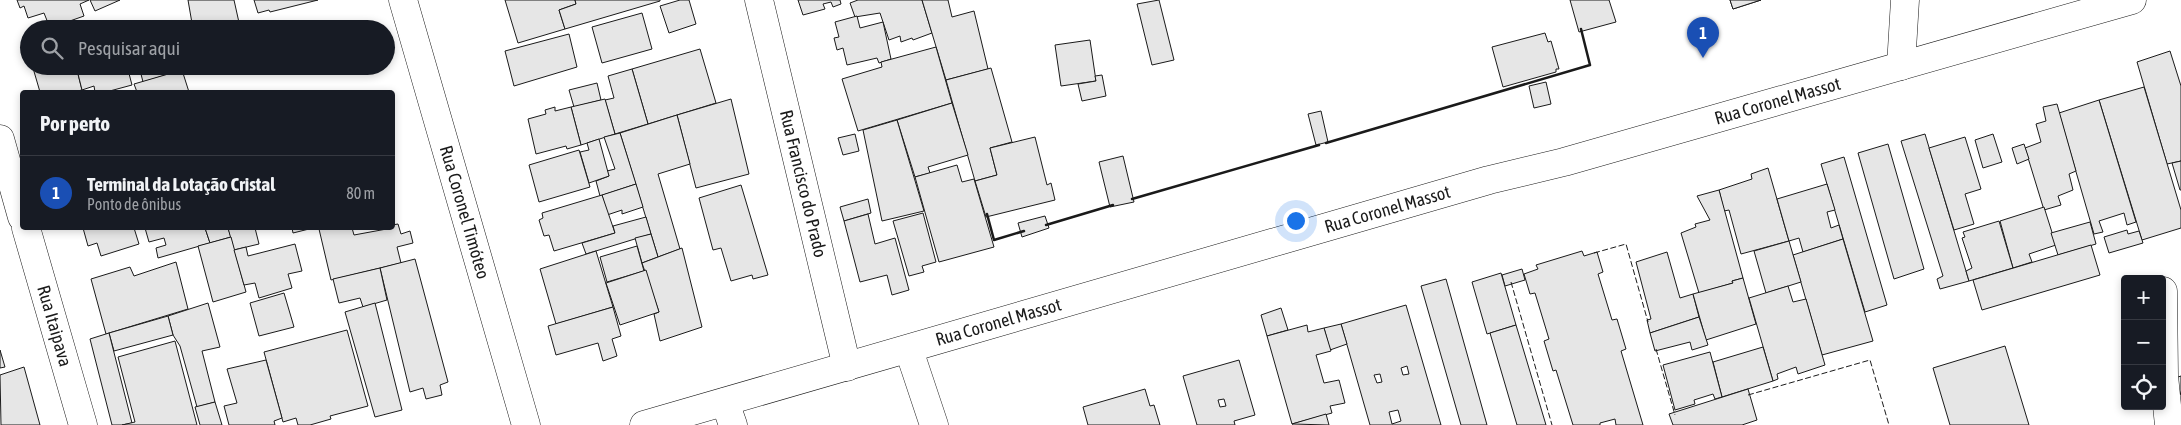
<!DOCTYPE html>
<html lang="pt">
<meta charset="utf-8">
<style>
body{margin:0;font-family:"Asap Condensed",sans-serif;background:#20242c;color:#f1f3f6}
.controls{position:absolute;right:15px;bottom:15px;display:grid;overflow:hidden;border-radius:5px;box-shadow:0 2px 8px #0003}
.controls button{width:45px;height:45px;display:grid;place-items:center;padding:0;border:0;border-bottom:1px solid #363941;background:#171b24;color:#f1f3f6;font:25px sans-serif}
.you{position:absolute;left:1295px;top:220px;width:18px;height:18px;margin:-12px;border:4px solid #fff;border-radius:50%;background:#1a73e8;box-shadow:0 0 0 8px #1a73e833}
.badge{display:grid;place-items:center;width:32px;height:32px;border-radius:50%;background:#c62828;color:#fff;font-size:16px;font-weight:700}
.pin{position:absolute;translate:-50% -41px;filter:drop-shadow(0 1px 2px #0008)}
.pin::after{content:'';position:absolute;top:26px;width:18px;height:15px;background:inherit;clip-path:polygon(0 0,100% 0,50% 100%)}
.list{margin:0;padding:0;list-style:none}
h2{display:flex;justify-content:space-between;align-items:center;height:65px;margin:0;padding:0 20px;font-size:21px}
h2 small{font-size:16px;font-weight:400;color:#9ea1a6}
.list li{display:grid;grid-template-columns:32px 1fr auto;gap:15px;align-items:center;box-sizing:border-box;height:75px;padding:0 20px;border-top:1px solid #363941}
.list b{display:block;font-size:19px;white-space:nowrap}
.list p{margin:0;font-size:16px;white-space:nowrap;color:#9ea1a6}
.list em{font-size:16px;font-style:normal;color:#9ea1a6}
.icon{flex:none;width:28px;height:28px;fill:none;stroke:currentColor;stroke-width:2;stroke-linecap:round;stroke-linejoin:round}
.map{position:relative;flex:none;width:2181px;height:425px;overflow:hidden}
.search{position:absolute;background:#171b24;box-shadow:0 2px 8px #0003;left:20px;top:20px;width:375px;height:55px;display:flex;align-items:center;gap:12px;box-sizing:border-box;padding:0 18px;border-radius:28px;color:#9ea1a6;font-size:19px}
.panel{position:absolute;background:#171b24;box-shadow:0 2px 8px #0003;left:20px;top:90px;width:375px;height:140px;border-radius:5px}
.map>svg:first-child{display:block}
.building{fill:#e6e6e6;stroke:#1a1a1a;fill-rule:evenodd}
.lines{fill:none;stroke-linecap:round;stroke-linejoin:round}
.minor-casing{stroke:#1a1a1a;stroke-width:29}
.tertiary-casing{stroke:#1a1a1a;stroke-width:29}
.minor{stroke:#fff;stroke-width:28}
.tertiary{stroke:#fff;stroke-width:28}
.fence{stroke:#1a1a1a;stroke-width:1;stroke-dasharray:6 2.5;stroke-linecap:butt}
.wall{stroke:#1a1a1a;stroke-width:2.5}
.labels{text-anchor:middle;stroke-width:4;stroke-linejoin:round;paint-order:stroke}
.street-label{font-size:18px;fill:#1a1a1a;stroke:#fff}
</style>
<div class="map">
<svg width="2181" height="425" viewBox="0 0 2181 425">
<rect width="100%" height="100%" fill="#fff"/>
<g class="building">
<path d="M17,0H89L80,4L84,16L50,28L44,13L28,18L24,6L20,8Z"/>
<path d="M90,0H120L95,11Z"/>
<path d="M188,0H234L240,27L193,29Z"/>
<path d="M254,0H318L270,12L269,10L258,13Z"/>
<path d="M505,0H575L576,4L559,10L565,29L518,43Z"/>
<path d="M575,0H660V1L565,29L559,10L576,4Z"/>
<path d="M680,0H689L696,24L669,33L660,6Z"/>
<path d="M798,0H840L841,4L833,7L831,2L823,4L825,9L803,15Z"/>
<path d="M858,0H922L932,33L913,40L912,38L901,42L900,36L889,40L880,13L855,17L850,3Z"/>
<path d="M922,0H948L952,17L974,11L988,69L946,80Z"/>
<path d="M1159,0L1174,60L1152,65L1137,4Z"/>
<path d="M1570,0H1609L1616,22L1579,32Z"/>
<path d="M1730,0H1761L1733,9Z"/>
<path d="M1730,0H1761L1733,9Z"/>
<path d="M642,13L652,49L602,63L592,27Z"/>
<path d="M857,16L860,28L883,22L891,59L879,63L877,58L847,65L843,48L837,50L834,38L839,37L835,22Z"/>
<path d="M75,20L79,29H47L50,28Z"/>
<path d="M168,24L169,29H149Z"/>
<path d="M1545,33L1548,42L1551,41L1559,69H1556V72L1503,87L1492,47Z"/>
<path d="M569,34L577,67L514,86L505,51Z"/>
<path d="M1090,40L1096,81L1061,86L1055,45Z"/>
<path d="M936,47L952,103L858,131L842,79L882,67L881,62Z"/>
<path d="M700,49L716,103L648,124L632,69Z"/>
<path d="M2170,51L2181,86V161L2167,164L2137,62Z"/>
<path d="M41,66H76L82,90L72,92H40L33,68Z"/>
<path d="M76,66H127L132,85L106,92H95L94,86L82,90Z"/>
<path d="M139,66H181L182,70L143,82Z"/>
<path d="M991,68L1012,142L990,148L997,175L975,181L946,80Z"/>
<path d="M632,69L648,124L615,134L605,100L614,98L608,76Z"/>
<path d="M182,70L189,92H137L134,84Z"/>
<path d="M1102,75L1106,96L1082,101L1078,84L1096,81L1095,76Z"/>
<path d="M1546,82L1551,104L1534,108L1529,86Z"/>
<path d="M597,83L601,100L574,107L569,90Z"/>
<path d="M2144,87L2181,210V228L2142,240L2099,100Z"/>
<path d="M605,99L615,134L581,145L571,107Z"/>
<path d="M731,99L749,174L696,188L677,115Z"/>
<path d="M2099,100L2136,222L2127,225L2124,213L2099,221L2103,232L2094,234L2059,113Z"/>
<path d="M952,103L968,155L928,167L930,173L915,177L897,120Z"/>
<path d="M2057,104L2076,171L2069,174L2073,190L2058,196L2061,205L2044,210L2025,148L2041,142L2036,124L2046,121L2043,107Z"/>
<path d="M555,107V111L571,107L581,145L567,149L566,146L536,154L528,119L546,114L545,110Z"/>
<path d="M1321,111L1328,142L1316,145L1308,114Z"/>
<path d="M677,115L690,164L658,174L680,249L658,257L620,133Z"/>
<path d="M897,120L924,211L882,221L863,130Z"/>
<path d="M620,133L636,184L600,196L596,181L609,176L607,171L615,169L604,137Z"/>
<path d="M855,134L859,151L843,155L838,138Z"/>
<path d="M1925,134L1969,281L1940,289L1937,279L1943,276L1901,141Z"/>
<path d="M1993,134L2002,162L1983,168L1975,140Z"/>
<path d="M1035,137L1047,185L1051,183L1055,200L986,217L975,181L997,175L990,148Z"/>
<path d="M1965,137L1981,189L1965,194L1974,224L1954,230L1929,148Z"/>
<path d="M599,139L609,176L589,183L580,152L589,150L587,143Z"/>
<path d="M1888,144L1924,269L1894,279L1858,153Z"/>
<path d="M2024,144L2029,159L2017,164L2012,148Z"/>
<path d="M579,150L590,187L539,202L529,165Z"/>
<path d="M1123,156L1134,202L1110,207L1099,162Z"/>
<path d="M1844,157L1887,305L1865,312L1821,164Z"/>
<path d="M2181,161V190H2180L2172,163Z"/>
<path d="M957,165L962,182L974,179L994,247L939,262L915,177Z"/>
<path d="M1768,168L1789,241L1741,254L1729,210L1724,211L1719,190L1752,179L1751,174Z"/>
<path d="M636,184L643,207L622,214V210L607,215L602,195Z"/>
<path d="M1827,184L1835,210L1827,212L1831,228L1839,225L1843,239L1803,252L1799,238L1789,241L1777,199Z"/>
<path d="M741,185L768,275L753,279L752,275L731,281L721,248L713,250L699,198Z"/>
<path d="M1719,190L1743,278L1732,281L1733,283L1699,293L1681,233L1696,227L1695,224L1710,220L1697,196Z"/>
<path d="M602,195L615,233L554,251L549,235L544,236L539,220L543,218L542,213Z"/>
<path d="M868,199L871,213L844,221L840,207Z"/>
<path d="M2044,207L2056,245L2029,254L2032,262L2013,268L2000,221Z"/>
<path d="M923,213L936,262L922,266L924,272L909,276L893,221Z"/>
<path d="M868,214L875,244L895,238L909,290L892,295L887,275L860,282L844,221Z"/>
<path d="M1045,216L1049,228L1022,237L1018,223Z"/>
<path d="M646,217L651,234L586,254L582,243L615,233L613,226Z"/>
<path d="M1999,221L2013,268L1969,281L1966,271L1972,268L1962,238L1965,237L1963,232Z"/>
<path d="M2090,222L2096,244L2058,255L2051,233Z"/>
<path d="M398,224L401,234L410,231L413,243L397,247L401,263L331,280L319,229L352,228L354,235L392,228V225Z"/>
<path d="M83,228H134L139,244L101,256L97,243L88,246Z"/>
<path d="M145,228H205L210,243L158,258L156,248L166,245L164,238L149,242Z"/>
<path d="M205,228H228L231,237L210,243Z"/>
<path d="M228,228H255L259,244L234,250Z"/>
<path d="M292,228H313L293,233Z"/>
<path d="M2127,230L2128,234L2139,231L2143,243L2109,253L2104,237Z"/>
<path d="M651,234L658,257L642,263L635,238Z"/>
<path d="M231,237L246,292L213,302L198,246Z"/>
<path d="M1843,239L1873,341L1822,355L1793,255Z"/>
<path d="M1789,241L1801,282L1766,293L1754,251Z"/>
<path d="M295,244L302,271L288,274L292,288L259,298L255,283L244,285L234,250L246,247L248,256Z"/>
<path d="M2091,245L2100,275L1982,310L1973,280Z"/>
<path d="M637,246L644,271L607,282L600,257Z"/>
<path d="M682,248L702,327L660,341L654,314L659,312L642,263Z"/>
<path d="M596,251L613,307L556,324L540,269Z"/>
<path d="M1582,251L1584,256L1597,252L1603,272L1598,274L1612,320L1617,319L1626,349L1621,351L1643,425H1616L1615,419L1600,423V425H1573L1556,370L1553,371L1544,341L1549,339L1535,293L1530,294L1524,274L1538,269L1536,265Z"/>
<path d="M1667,252L1680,298L1693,294L1699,317L1650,333L1647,320L1651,319L1636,262Z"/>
<path d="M415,259L448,382L440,385L442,395L426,399L423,388L410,392L380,268Z"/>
<path d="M176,262L188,309L106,334L91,279L130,267L134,276Z"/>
<path d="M380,268L387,300L363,307L360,298L339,303L333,279Z"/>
<path d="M1522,269L1525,280L1505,286L1502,275Z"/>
<path d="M646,270L659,312L620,325L606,283Z"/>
<path d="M1501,273L1516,325L1487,334L1472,282Z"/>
<path d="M1743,278L1756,324L1706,340L1693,294L1733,283L1732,281Z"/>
<path d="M1446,279L1487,425H1461L1421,286Z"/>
<path d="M1788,286L1793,302L1806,299L1825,365L1798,374L1796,367L1777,374L1778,379L1773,381L1749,298Z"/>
<path d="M284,293L294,327L259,336L250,303Z"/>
<path d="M208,303L220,347L202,351L215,402L197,407L180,346L173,335L168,316Z"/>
<path d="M375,303L402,410L375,417L345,312Z"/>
<path d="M1406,305L1441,425H1370L1341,324ZM1407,366L1409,374L1403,375L1401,368ZM1380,374L1382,382L1377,383L1374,375ZM1398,410L1401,421L1392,424L1389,412Z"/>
<path d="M613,307L621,336L612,339L617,356L603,361L598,343L556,355L548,326Z"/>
<path d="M1281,308L1288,330L1267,336L1261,315Z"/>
<path d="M168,316L173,335L114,351L109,333Z"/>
<path d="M1699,317L1708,345L1692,350L1690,342L1655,351L1650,333Z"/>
<path d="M1341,324L1347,344L1330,350L1324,328Z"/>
<path d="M1307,325L1308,332L1324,328L1331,351L1316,355L1324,383L1339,380L1345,403L1330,406L1332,413L1292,424L1267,336Z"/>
<path d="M1516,325L1546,425H1517L1490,333Z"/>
<path d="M347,330L368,406L330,416L331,419L310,425H298L296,418L283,422L264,352Z"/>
<path d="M109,333L132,423L122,425H112L90,339Z"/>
<path d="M175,341L197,425H122L135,422L118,357Z"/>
<path d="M2005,346L2029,425H1950L1933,368Z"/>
<path d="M1763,347L1773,381L1722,397L1713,362Z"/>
<path d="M0,350L5,367L0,368Z"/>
<path d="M1710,352L1722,397L1715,399L1713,394L1694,400L1695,404L1675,410L1663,365Z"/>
<path d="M266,360L282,418L274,421L275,425H229L224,406L237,403L227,369Z"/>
<path d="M1239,360L1255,415L1234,421L1235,425H1197L1183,376ZM1224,399L1226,406L1220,407L1218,400Z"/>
<path d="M24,367L40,425H1L0,375Z"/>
<path d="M2181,376V395L2175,378Z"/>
<path d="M1145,389L1150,406L1154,405L1160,425H1088L1083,407Z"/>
<path d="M1748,389L1757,420L1742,425H1673L1669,414Z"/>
<path d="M215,402L222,425H200L195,407Z"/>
<path d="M1326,414L1329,425L1292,424Z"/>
</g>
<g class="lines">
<defs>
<g id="minor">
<path id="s1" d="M403,0L526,425"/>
<path id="s2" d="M759,0L847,367"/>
<path d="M1901,66L1905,0"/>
<path d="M0,139L22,217"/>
<path id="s3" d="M26,228L83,425"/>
<path d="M2163,291L2164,376L2169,425"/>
<path d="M909,350L934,425"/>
<path d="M725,402L733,425"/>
</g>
<g id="tertiary">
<path id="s4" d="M644,425L1489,180L1564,162L2132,0"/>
</g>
</defs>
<use href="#minor" class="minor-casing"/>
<use href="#tertiary" class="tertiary-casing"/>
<use href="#minor" class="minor"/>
<use href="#tertiary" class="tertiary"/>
<g class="fence">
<path d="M1594,253L1626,244L1648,322"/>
<path d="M1511,282L1552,425"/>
<path d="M1656,349L1675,415"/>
<path d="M1748,395L1870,360L1889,425"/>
</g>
<g class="wall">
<path d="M1326,143L1590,65L1581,29"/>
<path d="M1132,199L1319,145"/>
<path d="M987,214L994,240L1024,231"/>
<path d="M1046,225L1113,205"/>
</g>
</g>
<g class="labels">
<g class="street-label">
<text dy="6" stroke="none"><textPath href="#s4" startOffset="1179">Rua Coronel Massot</textPath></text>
<text dy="6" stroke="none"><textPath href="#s2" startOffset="189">Rua Francisco do Prado</textPath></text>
<text dy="6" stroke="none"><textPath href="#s4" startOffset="774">Rua Coronel Massot</textPath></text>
<text dy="6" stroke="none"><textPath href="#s1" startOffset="221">Rua Coronel Timóteo</textPath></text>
<text dy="6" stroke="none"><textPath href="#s4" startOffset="369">Rua Coronel Massot</textPath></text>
<text dy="6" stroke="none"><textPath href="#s3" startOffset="102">Rua Itaipava</textPath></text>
</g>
</g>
</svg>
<div class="controls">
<button>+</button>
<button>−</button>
<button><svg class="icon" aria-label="locate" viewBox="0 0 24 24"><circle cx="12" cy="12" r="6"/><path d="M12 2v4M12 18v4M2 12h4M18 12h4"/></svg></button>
</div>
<div class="you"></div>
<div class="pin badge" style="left:1703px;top:58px;background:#1a4fb4">1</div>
<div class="search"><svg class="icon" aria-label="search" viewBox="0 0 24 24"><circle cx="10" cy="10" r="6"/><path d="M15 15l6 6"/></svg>Pesquisar aqui</div>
<section class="panel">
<h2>Por perto<small></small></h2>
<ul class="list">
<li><span class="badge" style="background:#1a4fb4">1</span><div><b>Terminal da Lotação Cristal</b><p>Ponto de ônibus</p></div><em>80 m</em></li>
</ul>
</section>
</div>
